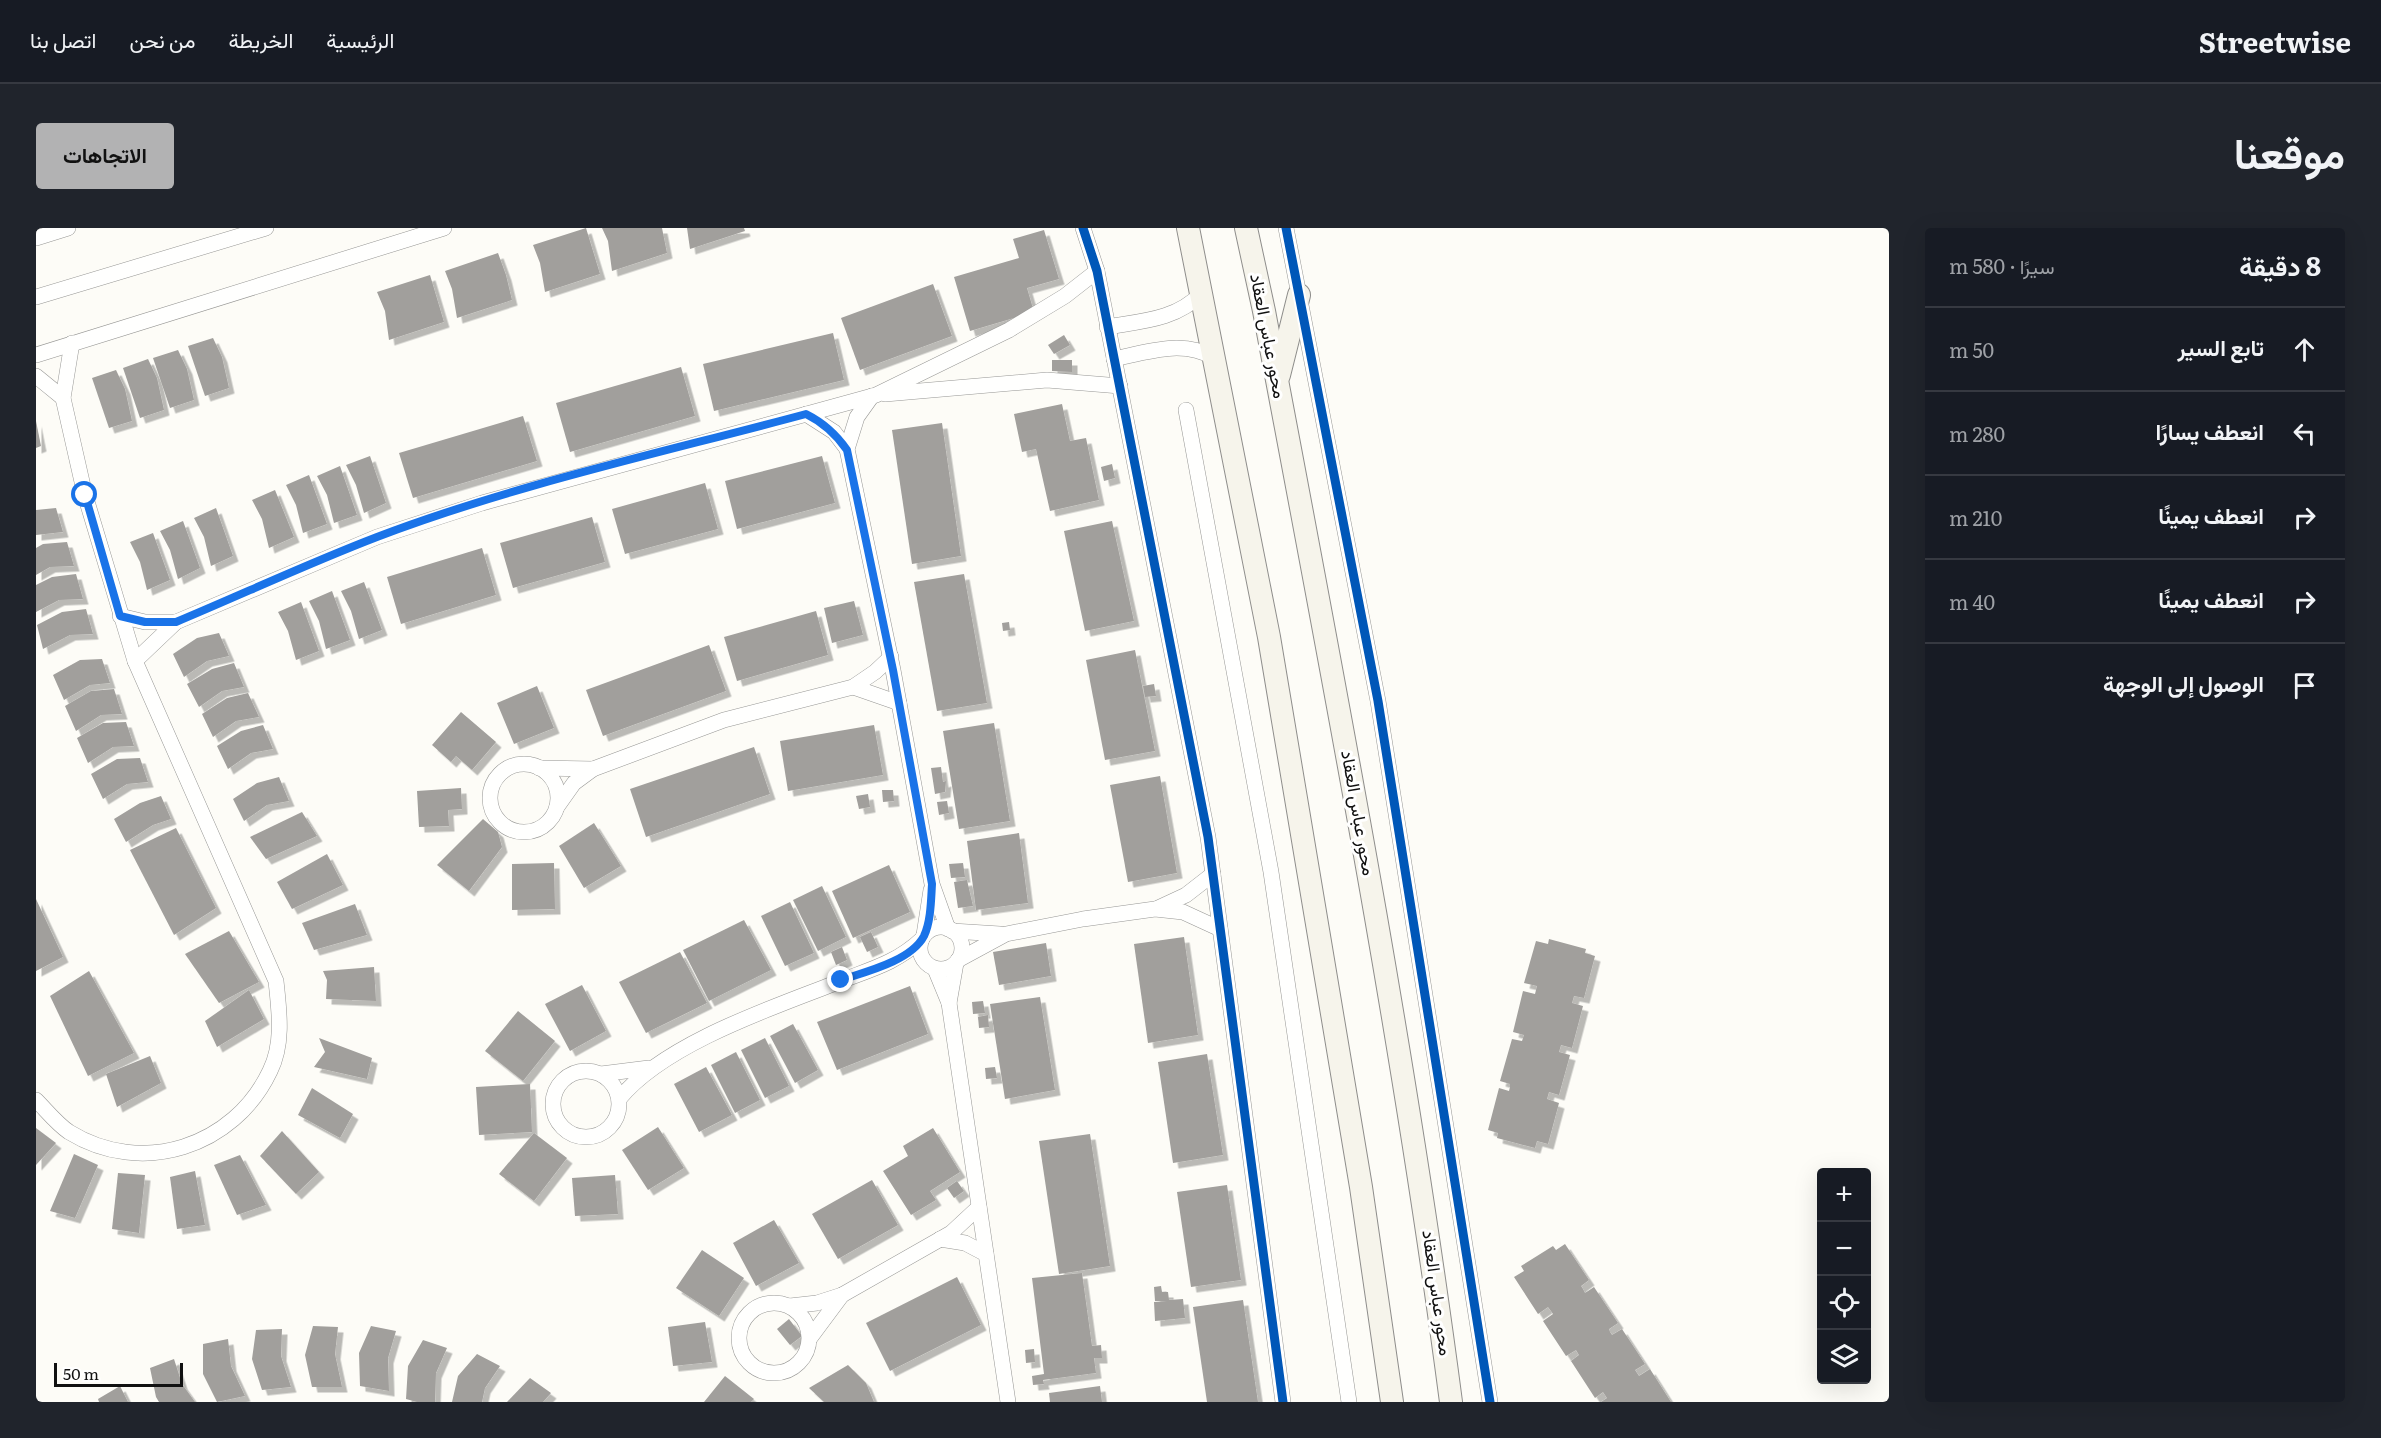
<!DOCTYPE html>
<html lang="ar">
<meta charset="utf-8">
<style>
body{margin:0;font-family:Literata,Vazirmatn,serif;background:#20242c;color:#f1f3f6;direction:rtl}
.controls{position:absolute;right:18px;bottom:18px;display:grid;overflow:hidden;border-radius:6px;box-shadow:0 6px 24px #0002}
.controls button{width:54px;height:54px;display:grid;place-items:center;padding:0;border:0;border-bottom:2px solid #363941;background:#171b24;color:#f1f3f6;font:30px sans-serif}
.scale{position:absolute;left:18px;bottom:15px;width:129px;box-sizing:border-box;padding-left:6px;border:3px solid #111;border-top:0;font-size:16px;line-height:21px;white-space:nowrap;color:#111;-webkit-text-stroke:4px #fff;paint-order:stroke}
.stop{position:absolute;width:18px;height:18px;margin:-14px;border:4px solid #1a73e8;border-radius:50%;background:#fff}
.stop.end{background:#1a73e8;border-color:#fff;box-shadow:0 2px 6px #0008}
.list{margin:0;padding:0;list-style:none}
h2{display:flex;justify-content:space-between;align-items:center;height:78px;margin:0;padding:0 24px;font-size:26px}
h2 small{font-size:20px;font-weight:400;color:#9ea1a6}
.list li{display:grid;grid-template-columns:39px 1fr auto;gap:18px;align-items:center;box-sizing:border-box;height:84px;padding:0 24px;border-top:2px solid #363941}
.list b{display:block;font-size:22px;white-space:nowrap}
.list em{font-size:20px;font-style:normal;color:#9ea1a6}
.icon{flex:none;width:33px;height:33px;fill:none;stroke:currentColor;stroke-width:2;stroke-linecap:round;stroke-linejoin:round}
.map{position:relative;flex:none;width:1853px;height:1174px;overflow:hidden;direction:ltr;border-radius:6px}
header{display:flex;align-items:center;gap:36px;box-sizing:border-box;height:84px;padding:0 30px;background:#171b24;border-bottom:2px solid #363941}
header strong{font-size:28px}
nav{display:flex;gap:33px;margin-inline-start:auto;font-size:21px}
.intro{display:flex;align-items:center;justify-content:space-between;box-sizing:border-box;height:144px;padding:0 36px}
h1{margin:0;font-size:42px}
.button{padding:15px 27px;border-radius:6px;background:#b2b2b3;color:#111;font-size:21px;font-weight:700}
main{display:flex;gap:36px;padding:0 36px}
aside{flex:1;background:#171b24;border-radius:6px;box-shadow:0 6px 24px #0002}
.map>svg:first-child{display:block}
.building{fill:#a19f9c;filter:url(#shadow)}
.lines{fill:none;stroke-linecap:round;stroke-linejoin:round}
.minor-casing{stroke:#979795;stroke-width:16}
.secondary-casing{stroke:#8e8d8b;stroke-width:24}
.minor{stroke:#fffffe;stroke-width:15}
.secondary{stroke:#f6f4eb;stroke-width:22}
.cycleway-casing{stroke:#fff;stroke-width:13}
.cycleway{stroke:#0057b8;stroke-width:9}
.route{stroke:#1a73e8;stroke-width:8}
.labels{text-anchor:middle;stroke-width:6;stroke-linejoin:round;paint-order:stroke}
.street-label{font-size:18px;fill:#111;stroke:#fff}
</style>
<header>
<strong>Streetwise</strong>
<nav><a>الرئيسية</a><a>الخريطة</a><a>من نحن</a><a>اتصل بنا</a></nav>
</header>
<div class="intro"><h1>موقعنا</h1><a class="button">الاتجاهات</a></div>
<main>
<aside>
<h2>8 دقيقة<small>سيرًا · 580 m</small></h2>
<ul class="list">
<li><svg class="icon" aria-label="ahead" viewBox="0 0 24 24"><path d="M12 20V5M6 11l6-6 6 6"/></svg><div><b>تابع السير</b></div><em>50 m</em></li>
<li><svg class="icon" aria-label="left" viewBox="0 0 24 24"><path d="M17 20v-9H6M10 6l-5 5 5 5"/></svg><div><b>انعطف يسارًا</b></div><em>280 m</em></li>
<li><svg class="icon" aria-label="right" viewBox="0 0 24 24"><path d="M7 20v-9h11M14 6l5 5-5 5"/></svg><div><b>انعطف يمينًا</b></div><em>210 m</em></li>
<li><svg class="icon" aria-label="right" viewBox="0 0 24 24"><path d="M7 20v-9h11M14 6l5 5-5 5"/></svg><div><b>انعطف يمينًا</b></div><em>40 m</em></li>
<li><svg class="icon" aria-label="arrive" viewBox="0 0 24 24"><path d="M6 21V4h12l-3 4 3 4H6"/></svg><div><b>الوصول إلى الوجهة</b></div></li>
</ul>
</aside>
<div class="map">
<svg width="1853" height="1174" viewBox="0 0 1853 1174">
<defs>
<filter id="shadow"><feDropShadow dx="5.5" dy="5.5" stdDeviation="0" flood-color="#0004"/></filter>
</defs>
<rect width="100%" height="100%" fill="#fdfcf7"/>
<g class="building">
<path d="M550,0L564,46L509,64L504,35L497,17Z"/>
<path d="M566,0H626L631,25L576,43L572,13Z"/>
<path d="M651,0H708L709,3L654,21Z"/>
<path d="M1008,2L1023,51L991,60L998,84L934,103L918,49L983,30L977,11Z"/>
<path d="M462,25L470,47L476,72L421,90L416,61L409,43Z"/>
<path d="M394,47L408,94L353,112L349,83L341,64Z"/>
<path d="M897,56L916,108L824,142L805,90Z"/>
<path d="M797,105L808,152L678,183L667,136Z"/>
<path d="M1028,107L1034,117L1018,126L1012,117Z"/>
<path d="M177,110L186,129L193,160L169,168L152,118Z"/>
<path d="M142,122L151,141L158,172L134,180L117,130Z"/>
<path d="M112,131L121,150L128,182L104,190L87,140Z"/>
<path d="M1016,132H1036V144L1016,143Z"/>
<path d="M645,139L659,188L534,224L520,175Z"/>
<path d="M80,142L89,161L96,193L73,200L56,150Z"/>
<path d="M1026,176L1034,213L1050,210L1063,272L1014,283L1000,221L986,224L978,186Z"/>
<path d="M487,188L501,233L377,270L363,225Z"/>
<path d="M0,193L5,218L0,220Z"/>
<path d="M906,195L925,328L876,336L856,202Z"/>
<path d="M334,228L350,275L328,285L320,257L310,237Z"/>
<path d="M786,228L799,275L701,301L689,253Z"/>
<path d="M1076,236L1079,250L1068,253L1065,239Z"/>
<path d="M304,238L321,287L298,295L291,267L281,248Z"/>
<path d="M273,247L291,296L267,305L260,277L250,257Z"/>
<path d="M669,255L682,301L589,326L576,281Z"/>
<path d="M239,262L258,309L233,320L226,291L216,272Z"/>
<path d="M20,280L27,304L0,307V282Z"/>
<path d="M180,280L197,328L175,338L168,309L158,290Z"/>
<path d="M556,289L569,334L477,360L464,315Z"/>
<path d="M147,293L164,340L142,351L134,322L124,303Z"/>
<path d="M1076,293L1098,393L1049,403L1028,303Z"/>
<path d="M117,305L134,352L111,362L104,334L94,314Z"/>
<path d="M31,314L38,338L14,339L0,347V320L7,316Z"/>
<path d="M446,320L460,367L365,396L351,349Z"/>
<path d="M40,346L47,371L23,372L0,384V357L16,349Z"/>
<path d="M928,346L951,475L901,483L878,354Z"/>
<path d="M328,354L346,402L323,411L315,383L305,363Z"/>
<path d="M296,363L314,412L290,421L283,393L273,373Z"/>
<path d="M818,373L827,407L796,415L788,380Z"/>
<path d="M265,374L283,423L260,432L252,403L242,384Z"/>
<path d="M50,381L57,406L34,407L7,421L1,397L26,384Z"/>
<path d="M780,383L792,427L701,453L688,409Z"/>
<path d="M973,394L974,402L967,403L966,395Z"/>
<path d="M183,405L193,428L171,433L148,449L137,426L161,410Z"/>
<path d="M673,417L690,463L567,508L550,462Z"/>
<path d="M1099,422L1119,523L1069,532L1050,432Z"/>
<path d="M66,431L74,455L54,457L28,472L17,447L44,432Z"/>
<path d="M198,435L208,459L186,463L163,479L151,456L176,441Z"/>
<path d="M1118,456L1120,468L1109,469L1107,458Z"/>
<path d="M501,458L518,500L478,516L461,475Z"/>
<path d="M78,461L86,486L65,487L40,503L29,478L55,463Z"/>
<path d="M212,465L223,489L200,493L177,509L166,486L191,470Z"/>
<path d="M425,484L460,514L436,542L420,528L415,534L396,517Z"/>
<path d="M90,494L98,518L77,519L52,535L41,510L67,495Z"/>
<path d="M958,495L974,593L923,601L907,503Z"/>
<path d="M227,497L237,521L215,525L192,541L181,518L205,503Z"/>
<path d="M838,497L847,547L752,563L744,513Z"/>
<path d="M718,519L734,566L610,609L594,561Z"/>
<path d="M104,530L112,554L91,556L67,571L55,546L81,531Z"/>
<path d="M905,539L907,554L910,553L909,564L899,566L895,540Z"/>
<path d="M1124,548L1141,645L1092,654L1074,557Z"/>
<path d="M243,549L253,573L231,577L208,593L197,571L221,555Z"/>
<path d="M425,560L426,581L412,582L413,598L383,599L381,563Z"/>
<path d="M846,562H857L858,573L847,574Z"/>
<path d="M832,566L834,579L823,581L820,568Z"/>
<path d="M125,568L135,591L117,597L90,614L78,591L104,575Z"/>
<path d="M911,573L913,585L903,587L901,574Z"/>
<path d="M266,584L281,608L230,631L214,609Z"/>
<path d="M447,591L462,604L466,619L433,663L401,637Z"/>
<path d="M558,595L585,638L548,660L523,618Z"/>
<path d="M140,600L180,680L138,707L94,622Z"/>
<path d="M983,605L992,675L940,682L931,613Z"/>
<path d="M291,626L307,657L256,681L241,654Z"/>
<path d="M518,635L519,681L476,682V636Z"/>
<path d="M927,635L929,649L915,650L913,636Z"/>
<path d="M853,637L874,684L817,710L796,663Z"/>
<path d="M931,652L937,678L922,680L918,654Z"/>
<path d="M786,658L810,709L782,723L757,672Z"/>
<path d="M0,671L27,729L0,743Z"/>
<path d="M754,674L778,725L749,738L725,688Z"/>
<path d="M319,676L331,707L278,722L266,695Z"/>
<path d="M708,692L735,742L673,773L647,722Z"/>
<path d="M193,703L223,754L183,775L149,726Z"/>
<path d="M835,704L842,719L831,724L824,709Z"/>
<path d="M1148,709L1162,807L1112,815L1098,716Z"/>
<path d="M1513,711L1550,721L1549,725L1559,728L1548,770L1538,768L1536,775L1547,778L1536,820L1525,817L1523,824L1534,827L1523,867L1513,864L1511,871L1523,875L1512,916L1501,913L1499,920L1461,910L1462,905L1452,902L1463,860L1473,863L1474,859V856L1464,853L1476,811L1486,813L1488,807L1477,804L1487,763L1499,766L1501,758L1488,755L1500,713L1512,716Z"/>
<path d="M1010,715L1015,748L963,757L957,724Z"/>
<path d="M806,719L811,732L800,737L795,724Z"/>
<path d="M644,724L671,775L610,805L583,754Z"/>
<path d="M338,739L340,773L290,771L291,752L287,743Z"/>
<path d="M53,743L98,825L52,848L14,768Z"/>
<path d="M546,757L570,803L534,823L509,776Z"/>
<path d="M874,758L892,806L801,842L781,794Z"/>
<path d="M213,762L228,791L181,819L169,793Z"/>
<path d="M1004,769L1019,862L969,871L954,776Z"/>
<path d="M947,773L949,785L937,786L936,774Z"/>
<path d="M482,783L519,813L487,853L449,823Z"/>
<path d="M952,787L953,799L943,800L942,789Z"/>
<path d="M757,796L782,842L759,855L734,808Z"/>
<path d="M283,810L336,830L331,851L278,839L289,824Z"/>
<path d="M729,810L753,858L729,870L705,822Z"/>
<path d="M700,824L724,872L699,885L675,837Z"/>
<path d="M1171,826L1187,927L1137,935L1122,834Z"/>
<path d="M114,828L125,855L81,879L70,846Z"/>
<path d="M670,839L696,887L663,904L638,856Z"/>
<path d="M959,839L961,850L950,851L949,840Z"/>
<path d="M494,856L496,904L443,907L440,859Z"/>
<path d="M276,860L317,886L304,910L262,887Z"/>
<path d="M622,899L648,940L612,962L586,922Z"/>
<path d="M0,900L20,915L0,937Z"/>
<path d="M897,900L924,944L894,963L900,972L875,987L847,943L872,928L867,918Z"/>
<path d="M246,903L283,944L260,966L224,928Z"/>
<path d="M498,905L531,930L498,973L463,946Z"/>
<path d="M1054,906L1074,1038L1023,1046L1003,913Z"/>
<path d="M38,926L62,937L39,990L14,983Z"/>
<path d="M204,927L230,977L201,987L178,937Z"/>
<path d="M159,943L169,997L141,1001L134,949Z"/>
<path d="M82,945L109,947L103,1005L76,1001Z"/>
<path d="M579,947L582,986L539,988L536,950Z"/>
<path d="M836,952L862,997L802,1031L776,986Z"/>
<path d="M921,953L928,963L918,970L911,960Z"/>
<path d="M1191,957L1205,1052L1155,1059L1141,964Z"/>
<path d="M738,992L763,1035L720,1058L697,1015Z"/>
<path d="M1529,1016L1553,1052L1545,1058L1547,1061L1549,1065L1558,1059L1582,1095L1573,1101L1574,1104L1576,1107L1586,1101L1609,1136L1599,1142L1603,1148L1614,1141L1635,1174H1565L1571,1170L1567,1164L1559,1170L1535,1133L1543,1127L1540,1122L1530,1128L1507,1093L1517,1086L1515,1083L1512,1079L1502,1086L1478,1049L1488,1043L1485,1038L1517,1018L1520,1022Z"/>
<path d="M666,1022L708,1050L683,1088L640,1060Z"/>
<path d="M1046,1045L1056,1118L1065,1117L1066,1130H1058L1060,1145L1007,1152L1008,1156L997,1157L996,1148L1008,1146L996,1050Z"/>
<path d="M921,1049L945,1097L854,1143L830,1095Z"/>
<path d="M1125,1058L1126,1064H1132L1133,1072L1147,1071L1149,1090L1119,1093L1118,1074L1131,1073H1119L1118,1059Z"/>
<path d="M1207,1072L1222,1174H1171L1157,1079Z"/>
<path d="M753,1091L766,1108L754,1117L741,1101Z"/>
<path d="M669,1094L676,1134L637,1138L632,1099Z"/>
<path d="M277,1098L302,1099L299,1126L306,1159H276L269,1127Z"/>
<path d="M335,1098L360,1103L352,1130L353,1163L324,1158L323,1125Z"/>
<path d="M246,1101L245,1128L255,1159L226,1162L216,1131L220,1102Z"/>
<path d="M192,1111L195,1138L209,1168L181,1174L167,1146V1116Z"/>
<path d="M387,1112L411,1120L400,1145L399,1174H381L370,1171L372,1138Z"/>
<path d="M998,1121L999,1134L990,1135L989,1122Z"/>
<path d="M441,1126L464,1138L449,1160L446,1174H416L422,1148Z"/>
<path d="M138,1131L146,1156L159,1174H123L120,1169L114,1140Z"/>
<path d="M812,1137L830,1155L838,1174H788L773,1160Z"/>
<path d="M689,1148L718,1171L715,1174H668Z"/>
<path d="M494,1150L515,1165L507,1174H471Z"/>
<path d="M84,1158L92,1174H63L62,1171Z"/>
<path d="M1064,1158L1066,1174H1014L1013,1165Z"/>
</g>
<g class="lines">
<defs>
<g id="minor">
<path d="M1047,0L1061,43L1172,609L1247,1174"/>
<path d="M1250,0L1342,473L1454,1174"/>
<path d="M0,10L32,0"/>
<path d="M0,69L230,0"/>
<path d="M1071,99C1106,93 1140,92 1166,65"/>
<path d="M0,127L408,0"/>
<path d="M1078,131C1111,124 1148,111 1178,130"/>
<path d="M0,148L27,170"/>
<path d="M849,166L1011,152L1084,158"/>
<path d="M836,168L821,189L811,221L857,442L896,656L912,701"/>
<path d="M1150,182L1235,644L1313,1174"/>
<path d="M770,186L798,204L811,221"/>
<path d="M84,388L109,394H140"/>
<path d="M99,433L140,394L341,309L446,275L840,167L973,102L1029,68L1061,43"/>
<path d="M817,459L863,475"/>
<circle cx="488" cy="570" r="34"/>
<path d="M503,540L557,541"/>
<path d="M521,579L538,555L557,541L688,492L817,459L839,444L855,429"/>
<path d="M1122,680L1150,667L1177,646"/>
<circle cx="905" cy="720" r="21"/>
<path d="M916,703L964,706"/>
<path d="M888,707L895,662"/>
<path d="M922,732L970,706L1047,691L1119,681L1147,684L1184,701"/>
<path d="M899,741L913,775L972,1174"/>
<path d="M913,775L920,735"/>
<circle cx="550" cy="876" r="33"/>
<path d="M565,846L613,840"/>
<path d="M583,871C627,817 732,781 797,756C831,742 858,737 886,711"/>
<path d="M0,872C10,882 21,896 33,904C106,949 198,919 234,843C248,815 243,782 240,753L99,433L49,267L27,170L36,115"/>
<path d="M904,1011L929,1015L950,1026"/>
<circle cx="738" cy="1110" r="35"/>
<path d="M754,1078L781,1075L806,1067L915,1005L943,979"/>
<path d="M774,1110L806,1067"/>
</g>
<g id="secondary">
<path d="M1152,0L1233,409L1325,959L1356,1174"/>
<path d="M1210,0L1228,83C1296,445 1367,808 1415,1174"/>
<path d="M1243,147L1263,67"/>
</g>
</defs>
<use href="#minor" class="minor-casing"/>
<use href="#secondary" class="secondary-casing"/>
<use href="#minor" class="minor"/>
<use href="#secondary" class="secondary"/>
<defs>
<g id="cycleway">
<path d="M1047,0L1061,43L1172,609L1247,1174"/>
<path d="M1250,0L1342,473L1454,1174"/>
</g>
</defs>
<use href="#cycleway" class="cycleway-casing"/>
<use href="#cycleway" class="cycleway"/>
</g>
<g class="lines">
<path class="route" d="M49,267L84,388L109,394H140C207,366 273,335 341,309C477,257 629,224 770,186C788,195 800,206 811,222L857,442L896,656C895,672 895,693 888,708C875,733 829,744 805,752"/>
</g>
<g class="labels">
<g class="street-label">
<text transform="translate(1232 108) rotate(79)" y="6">محور عباس العقاد</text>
<text transform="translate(1322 585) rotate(80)" y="6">محور عباس العقاد</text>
<text transform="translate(1401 1065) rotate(82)" y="6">محور عباس العقاد</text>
</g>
</g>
</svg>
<div class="controls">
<button>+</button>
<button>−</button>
<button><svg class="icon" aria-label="locate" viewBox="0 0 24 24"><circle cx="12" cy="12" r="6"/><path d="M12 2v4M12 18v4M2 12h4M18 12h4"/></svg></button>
<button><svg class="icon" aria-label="layers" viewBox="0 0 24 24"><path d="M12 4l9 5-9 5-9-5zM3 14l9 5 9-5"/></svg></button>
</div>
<div class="scale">50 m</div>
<div class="stop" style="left:49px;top:267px"></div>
<div class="stop end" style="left:805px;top:752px"></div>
</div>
</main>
